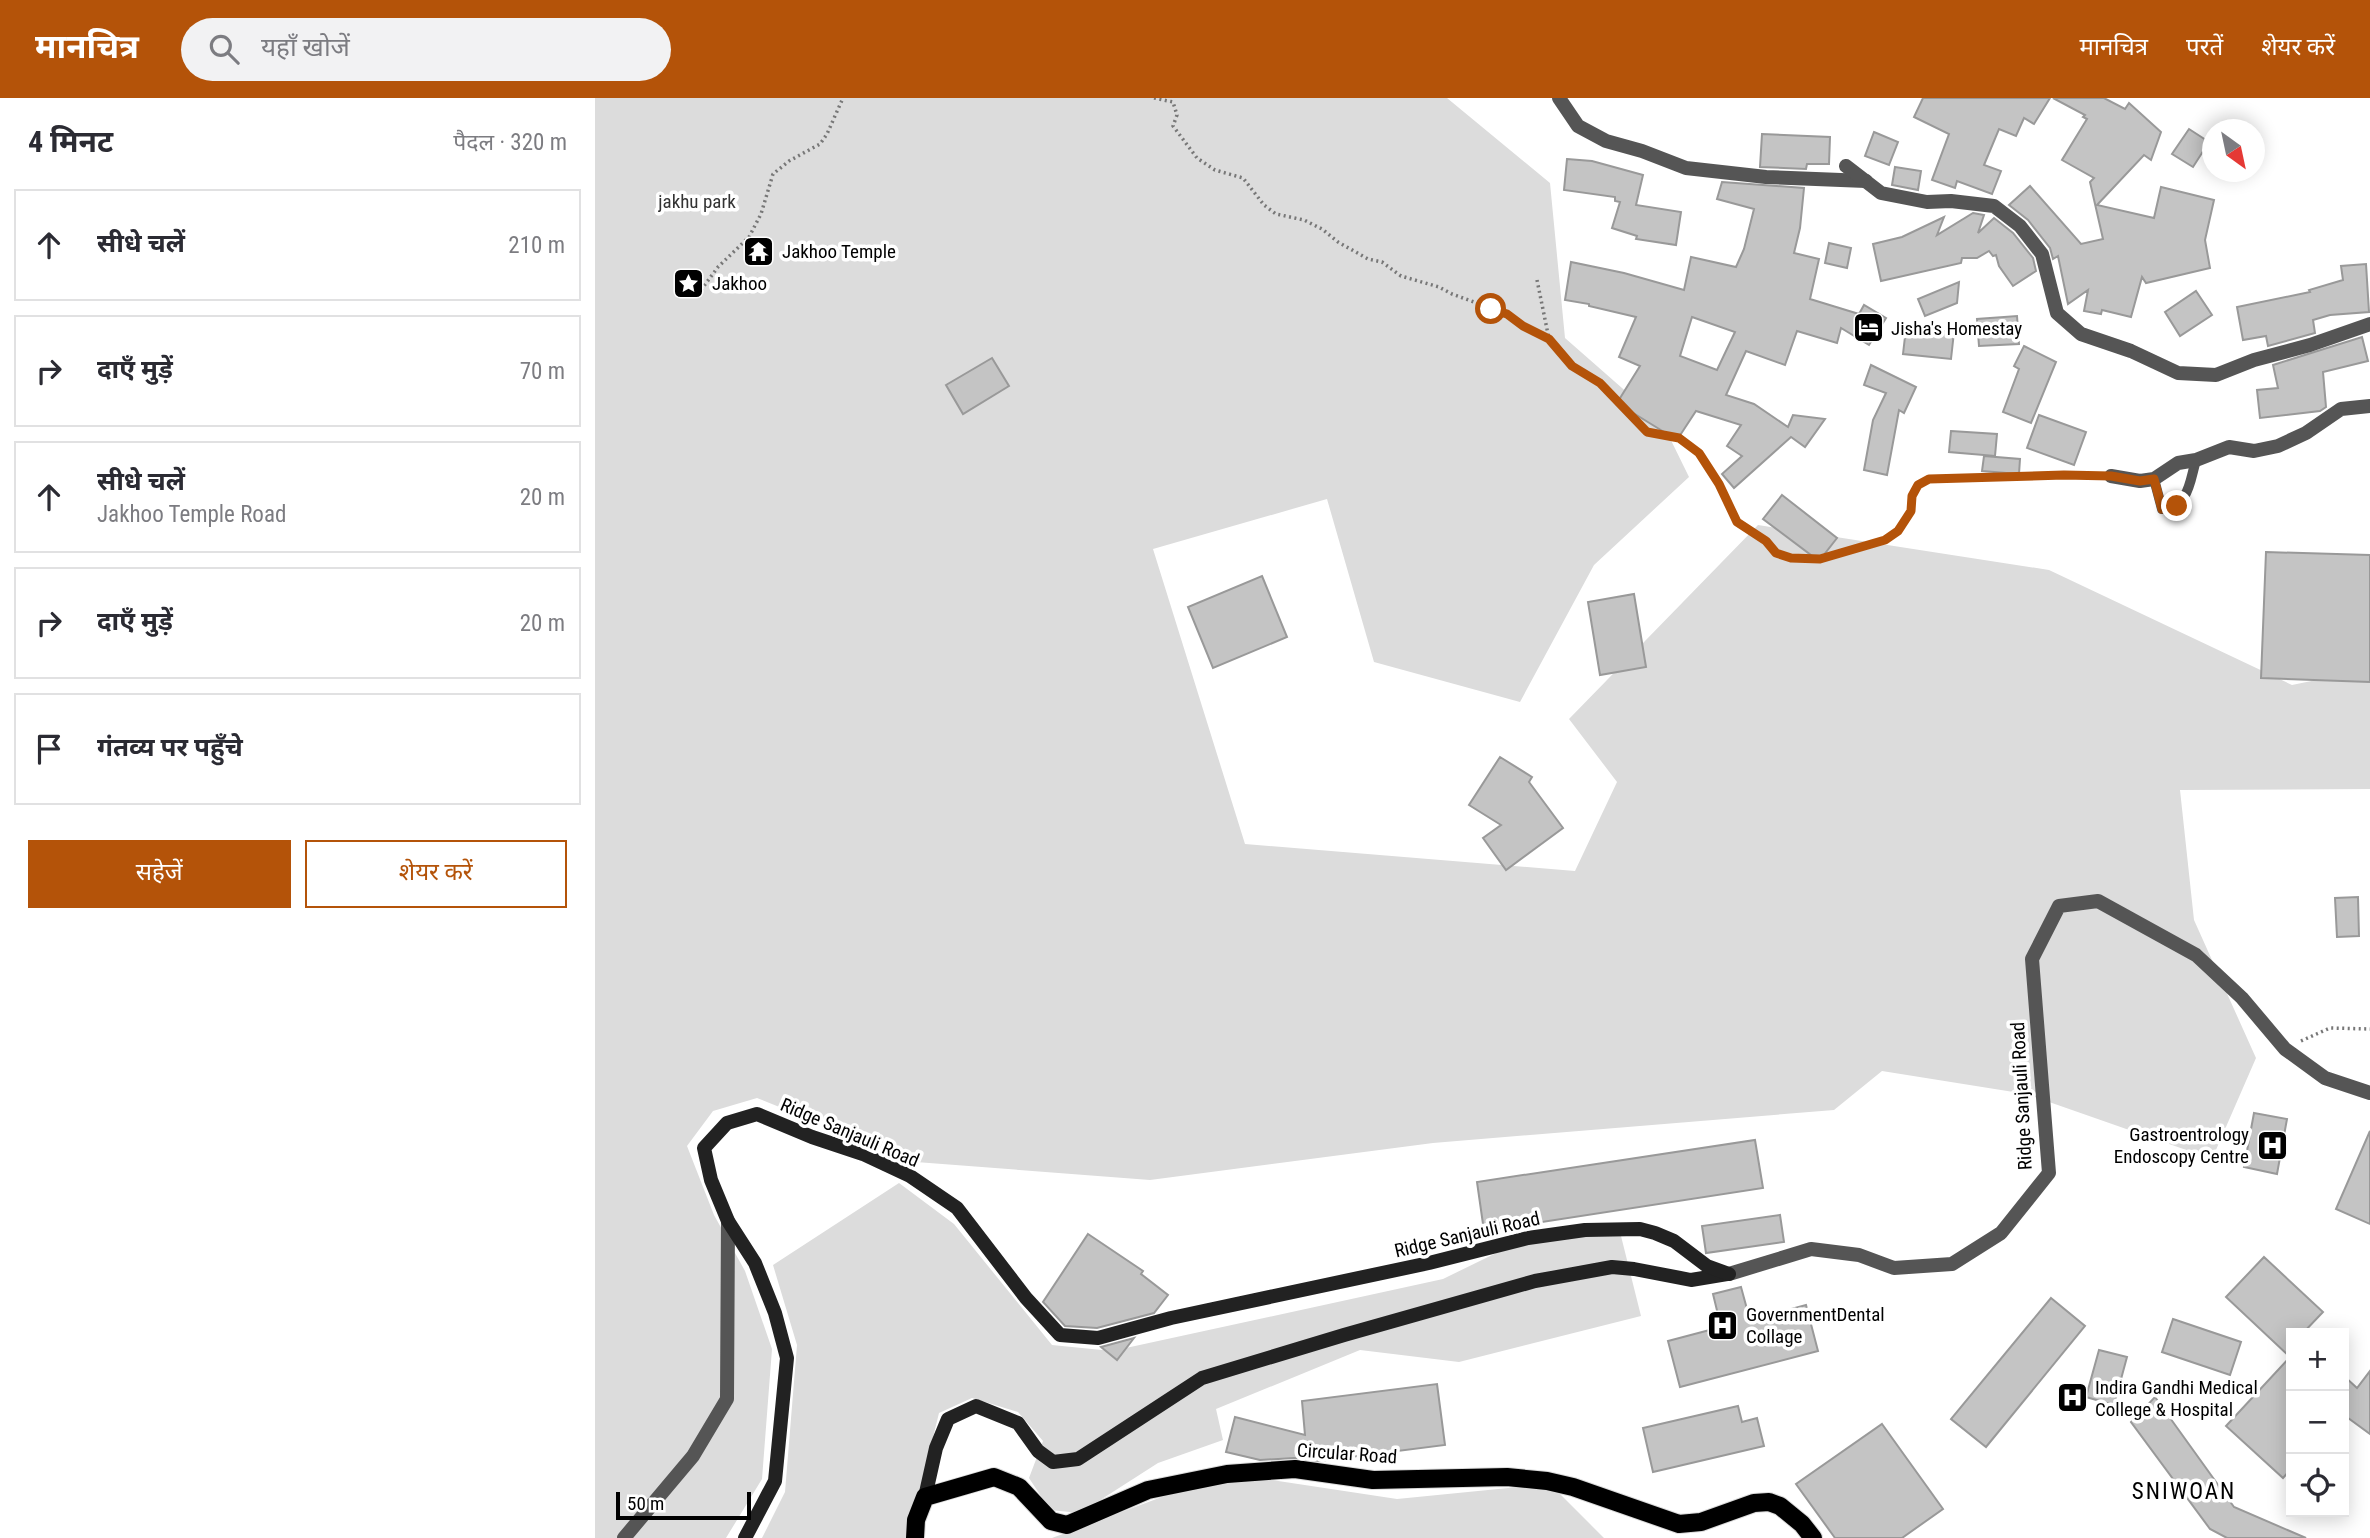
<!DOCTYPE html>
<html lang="hi">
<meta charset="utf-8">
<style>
body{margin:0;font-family:"Roboto Condensed","Noto Sans Devanagari",sans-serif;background:#f2f2f3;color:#2b2b33}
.controls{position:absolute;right:21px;bottom:21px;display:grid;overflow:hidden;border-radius:0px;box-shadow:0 4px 18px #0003}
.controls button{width:63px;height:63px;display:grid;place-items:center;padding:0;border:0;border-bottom:2px solid #e1e1e2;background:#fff;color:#2b2b33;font:35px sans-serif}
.compass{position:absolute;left:1607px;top:21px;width:63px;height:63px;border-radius:50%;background:#fff;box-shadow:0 4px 18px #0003;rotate:147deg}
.scale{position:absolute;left:21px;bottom:18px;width:135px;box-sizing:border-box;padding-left:7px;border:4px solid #000;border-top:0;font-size:19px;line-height:24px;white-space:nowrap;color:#000;-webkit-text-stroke:5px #fff;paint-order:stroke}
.stop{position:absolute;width:21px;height:21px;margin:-16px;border:5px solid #b45309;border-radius:50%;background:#fff}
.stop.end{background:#b45309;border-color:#fff;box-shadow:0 2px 7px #0008}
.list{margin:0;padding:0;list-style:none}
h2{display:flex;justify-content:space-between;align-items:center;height:91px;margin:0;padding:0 28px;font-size:30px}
h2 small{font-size:23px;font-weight:400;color:#7c7c81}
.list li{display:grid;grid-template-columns:46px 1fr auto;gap:21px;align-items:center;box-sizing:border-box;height:112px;margin:0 14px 14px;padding:0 14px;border:2px solid #e1e1e2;border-radius:0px}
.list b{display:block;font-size:26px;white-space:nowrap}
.list p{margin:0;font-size:23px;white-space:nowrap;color:#7c7c81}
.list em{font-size:23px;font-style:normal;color:#7c7c81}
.actions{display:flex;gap:14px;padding:21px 28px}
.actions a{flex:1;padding:16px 0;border:2px solid #b45309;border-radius:0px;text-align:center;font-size:24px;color:#b45309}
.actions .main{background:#b45309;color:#fff}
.icon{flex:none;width:38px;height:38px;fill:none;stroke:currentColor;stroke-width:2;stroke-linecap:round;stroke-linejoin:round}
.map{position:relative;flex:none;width:1775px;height:1440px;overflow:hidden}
header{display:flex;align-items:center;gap:42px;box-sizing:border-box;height:98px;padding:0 35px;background:#b45309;color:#fff}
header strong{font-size:33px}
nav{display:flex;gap:38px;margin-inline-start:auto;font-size:24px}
.search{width:490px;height:63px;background:#f2f2f3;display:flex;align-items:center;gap:18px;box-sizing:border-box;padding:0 24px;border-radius:38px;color:#7c7c81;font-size:26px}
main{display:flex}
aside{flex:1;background:#fff}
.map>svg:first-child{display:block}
.green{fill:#dcdcdc}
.building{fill:#c4c4c4;stroke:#999;stroke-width:2;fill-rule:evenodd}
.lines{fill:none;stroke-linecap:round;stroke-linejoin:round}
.primary-casing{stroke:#dbdbdb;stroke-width:20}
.path{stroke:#777;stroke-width:3.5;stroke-dasharray:2 3.5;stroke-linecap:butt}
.lane{stroke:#555;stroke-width:10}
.street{stroke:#555;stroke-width:14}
.secondary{stroke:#222;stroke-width:14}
.primary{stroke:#000;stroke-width:18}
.route{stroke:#b45309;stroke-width:9}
.labels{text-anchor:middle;stroke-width:7;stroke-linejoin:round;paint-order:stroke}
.park-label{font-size:19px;fill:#333;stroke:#fff}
.poi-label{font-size:19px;fill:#000;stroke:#fff;text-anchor:start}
.street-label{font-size:19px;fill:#000;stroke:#fff}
.quarter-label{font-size:23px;letter-spacing:2px;fill:#000;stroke:#fff}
</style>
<header>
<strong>मानचित्र</strong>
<div class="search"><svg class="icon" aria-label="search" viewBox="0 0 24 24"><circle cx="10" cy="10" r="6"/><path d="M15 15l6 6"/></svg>यहाँ खोजें</div>
<nav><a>मानचित्र</a><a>परतें</a><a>शेयर करें</a></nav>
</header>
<main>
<aside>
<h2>4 मिनट<small>पैदल · 320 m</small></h2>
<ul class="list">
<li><svg class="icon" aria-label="ahead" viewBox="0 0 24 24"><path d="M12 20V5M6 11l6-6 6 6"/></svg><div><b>सीधे चलें</b></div><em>210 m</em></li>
<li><svg class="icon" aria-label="right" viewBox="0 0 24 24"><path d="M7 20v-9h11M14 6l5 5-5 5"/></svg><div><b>दाएँ मुड़ें</b></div><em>70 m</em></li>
<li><svg class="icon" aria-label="ahead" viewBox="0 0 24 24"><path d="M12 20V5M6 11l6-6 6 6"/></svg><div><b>सीधे चलें</b><p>Jakhoo Temple Road</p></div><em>20 m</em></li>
<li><svg class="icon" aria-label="right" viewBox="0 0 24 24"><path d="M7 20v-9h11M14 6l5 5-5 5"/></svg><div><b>दाएँ मुड़ें</b></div><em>20 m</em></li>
<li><svg class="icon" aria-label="arrive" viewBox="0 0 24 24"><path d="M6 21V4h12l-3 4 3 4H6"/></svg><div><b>गंतव्य पर पहुँचे</b></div></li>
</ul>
<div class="actions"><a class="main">सहेजें</a><a>शेयर करें</a></div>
</aside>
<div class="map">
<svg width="1775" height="1440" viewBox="0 0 1775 1440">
<rect width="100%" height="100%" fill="#fff"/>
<g class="green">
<path d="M0,0H852L955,85L970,240L1068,326L1094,379L999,467L925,604L779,564L732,401L558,451L650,746L980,773L1022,684L974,621L1163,427L1454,472L1697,587L1775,571V691L1585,692L1599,822L1661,960L1617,1061L1431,996L1287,973L1239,1012L838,1045L555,1082L321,1064L162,1000L118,1013L92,1048L119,1117L150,1173L177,1251L167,1381L131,1440H0Z"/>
<path d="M304,1085L359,1126L457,1247L517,1253L848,1181L940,1136L1025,1134L1046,1218L864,1264L765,1252L621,1311L628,1342L563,1365L485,1415L455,1412L434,1380L448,1343L423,1314L377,1300L344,1315L313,1440H167L190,1394L202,1247L178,1167Z"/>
<path d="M631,1375L802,1401L955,1386L1009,1440H457Z"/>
</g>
<g class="building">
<path d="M1328,0H1455L1439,26L1429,20L1421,38L1404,31L1389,67L1406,73L1397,96L1362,83L1360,90L1337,82L1354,36L1319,19Z"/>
<path d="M1458,0H1509L1530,11L1534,5L1566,34L1556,62L1549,57L1502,107L1559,120L1566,89L1619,102L1610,142L1615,170L1551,185L1547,179L1536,219L1507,212L1506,216L1489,213L1493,192L1473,206L1463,158L1458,161L1455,150L1433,122L1414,107L1435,88L1486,146L1508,141L1495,84L1499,80L1467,62L1492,21L1488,19L1490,17Z"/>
<path d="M1594,31L1614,44L1598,69L1577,56Z"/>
<path d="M1279,34L1303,44L1294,67L1270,58Z"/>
<path d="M1167,36L1235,39L1234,66H1212L1211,71L1165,69Z"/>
<path d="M972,61L997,63L1048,77L1041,107L1086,114L1081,147L1041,141L1042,138L1017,130L1025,104L1020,103V99L969,92Z"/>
<path d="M1300,69L1326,73L1323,92L1297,87Z"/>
<path d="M1127,84L1209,90L1205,130L1199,155L1224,161L1215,201L1264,216L1269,207L1291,220L1274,247L1246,230L1242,245L1202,233L1190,267L1151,253L1131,297L1159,306L1193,329L1198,317L1230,321L1210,349L1196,339L1139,390L1127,376L1147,358L1132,348L1146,327L1101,313L1082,342L1022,305L1045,268L1024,259L1041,219L994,208V206L970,202L976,164L1029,175L1089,192L1096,159L1141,169L1149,151L1159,111L1122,101ZM1097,219L1140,234L1122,272L1085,258Z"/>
<path d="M1378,115L1389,117L1383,135L1399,120L1418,135L1438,160L1441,173L1418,188L1404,168L1401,157L1398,158L1394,153L1382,160H1367L1366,165L1286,183L1278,146L1307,139L1349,119L1342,137Z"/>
<path d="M1234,145L1256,150L1252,170L1230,165Z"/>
<path d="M1771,166L1774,214L1735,217L1718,222L1720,235L1673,248L1671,238L1648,242L1642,209L1715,194L1714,192L1748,182L1746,168Z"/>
<path d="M1364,184L1362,205L1330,218L1323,201Z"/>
<path d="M1601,193L1617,217L1585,238L1570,214Z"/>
<path d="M1422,218L1424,246L1384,248L1382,221Z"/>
<path d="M1311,230L1359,234L1356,261L1308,256Z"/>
<path d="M1767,239L1773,263L1728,274L1731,309L1725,313L1665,320L1662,292L1683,290L1678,267Z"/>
<path d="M1429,248L1461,264L1436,325L1408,314L1424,271L1419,268Z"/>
<path d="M397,260L414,288L368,316L351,287Z"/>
<path d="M1276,267L1321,289L1309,315L1304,312L1292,377L1269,372L1278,322L1291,295L1269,287Z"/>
<path d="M1444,317L1491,334L1479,367L1432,350Z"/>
<path d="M1356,333L1402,336L1400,358L1354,354Z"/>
<path d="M1389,358L1425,361L1424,376L1387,373Z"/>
<path d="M1187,397L1242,440L1224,463L1168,421Z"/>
<path d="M1671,454L1775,457V584L1666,580Z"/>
<path d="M667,478L692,539L618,570L593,509Z"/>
<path d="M1039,496L1051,569L1005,577L993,504Z"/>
<path d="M905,659L937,679L934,684L968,730L911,772L888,740L906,727L874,707Z"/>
<path d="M1763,799L1764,838L1742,839L1740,800Z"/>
<path d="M1659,1015L1692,1021L1682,1076L1649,1069Z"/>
<path d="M1775,1033V1126L1741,1111Z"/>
<path d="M1160,1042L1168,1090L889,1133L882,1084Z"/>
<path d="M1185,1117L1189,1144L1111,1155L1107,1128Z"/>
<path d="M493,1136L548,1173L546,1176L573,1197L559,1215L502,1230L470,1228L448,1204Z"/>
<path d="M1669,1159L1728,1214L1708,1235H1696V1371L1688,1380L1631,1328L1695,1259L1631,1199Z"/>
<path d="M1146,1189L1155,1222L1211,1207L1223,1253L1085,1289L1073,1243L1126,1229L1118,1196Z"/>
<path d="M1456,1200L1490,1228L1391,1349L1356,1321Z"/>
<path d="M1578,1221L1646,1244L1635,1277L1567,1254Z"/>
<path d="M539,1240L522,1262L506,1249Z"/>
<path d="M1504,1252L1532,1259L1519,1307L1491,1299Z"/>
<path d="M1775,1273V1336L1749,1317V1278L1762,1290Z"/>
<path d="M842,1286L850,1347L724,1363L699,1360L665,1362L631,1354L640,1319L710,1337L707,1303Z"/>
<path d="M1560,1299L1639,1409L1711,1440H1632L1615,1431L1536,1324Z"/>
<path d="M1143,1308L1147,1324L1162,1320L1169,1348L1058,1374L1048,1330Z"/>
<path d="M1287,1326L1348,1411L1307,1440H1240L1201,1386Z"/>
</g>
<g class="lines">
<defs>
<path id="primary" d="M320,1440L321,1422L330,1399L399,1379L424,1389L456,1423L472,1427L553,1392L632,1376L700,1371L778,1382L912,1379L952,1383L978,1389L1084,1426L1106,1424L1159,1405L1174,1404L1185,1408L1207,1426L1218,1440"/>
</defs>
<use href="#primary" class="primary-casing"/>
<g class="path">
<path d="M559,0L578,4L582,17L578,28L602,60L620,72L648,80L669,107L681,116L709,122L727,131L743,144L773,161L787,164L806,178L844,189L857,196L912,216L928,228L954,241L977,268L1005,285L1052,334L1084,340L1104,355L1124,386L1142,424L1171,443L1181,455L1196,460L1225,461L1290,442L1303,434L1316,413L1317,398L1323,387L1334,381L1503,378"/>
<path d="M942,182L954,241"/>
<path d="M106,192L123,169L154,139L166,116L178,76L194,63L225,46L232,36L248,0"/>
<path d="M1706,943L1735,930L1775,931"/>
</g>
<path class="lane" d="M1559,381L1567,411C1595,406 1594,386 1601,362"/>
<g class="street">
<path d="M964,0L983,28L1011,43L1047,53L1091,70L1171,79L1271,83"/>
<path d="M1251,68L1286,95L1332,104L1356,103L1399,108L1425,128L1447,156L1462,215L1486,236L1536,253L1583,275L1621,277L1659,262L1715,247L1775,226"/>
<path d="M1516,378L1545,383L1559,381L1583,365L1601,362L1634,349L1659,353L1683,348L1711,335L1746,311L1775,308"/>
<path d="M1134,1176L1216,1151L1264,1157L1299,1170L1357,1166L1406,1135L1454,1075L1437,861L1464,808L1503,803L1601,857L1647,900L1690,951L1730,980L1775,995"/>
<path d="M29,1440L98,1358L132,1301L133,1123"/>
</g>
<g class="secondary">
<path d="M330,1399L341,1350L353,1321L381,1308L423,1325L443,1353L458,1364L483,1361L607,1280L749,1237L940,1183L1017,1169L1039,1171L1096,1182L1132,1176"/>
<path d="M150,1440L180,1383L192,1260L180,1215L160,1165L133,1123L116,1082L109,1050L132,1025L162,1016L217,1039L268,1056L315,1078L362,1110L431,1200L465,1237L503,1240L576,1220L834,1165L933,1140L990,1132L1045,1131L1060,1135L1079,1143L1112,1168L1134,1176"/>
</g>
<use href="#primary" class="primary"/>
</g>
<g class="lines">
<path class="route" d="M896,211L912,216L928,228L954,241L977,268L1005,285L1052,334L1084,340L1104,355L1124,386L1142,424L1171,443L1181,455L1196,460L1225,461L1290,442L1303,433L1316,413L1317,398L1323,387L1334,381L1469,377L1516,378L1545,383L1559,381L1567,411L1582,408"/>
</g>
<defs>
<symbol id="temple-square" viewBox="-11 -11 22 22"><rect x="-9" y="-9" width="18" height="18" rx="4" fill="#000" stroke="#fff"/><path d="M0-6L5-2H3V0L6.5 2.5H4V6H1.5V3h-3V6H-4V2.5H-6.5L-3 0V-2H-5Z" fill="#fff"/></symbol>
<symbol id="sight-square" viewBox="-11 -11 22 22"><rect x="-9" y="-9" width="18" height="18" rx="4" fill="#000" stroke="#fff"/><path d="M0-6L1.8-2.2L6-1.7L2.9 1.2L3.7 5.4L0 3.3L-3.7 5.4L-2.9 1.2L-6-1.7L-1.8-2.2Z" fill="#fff"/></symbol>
<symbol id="hotel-square" viewBox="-11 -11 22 22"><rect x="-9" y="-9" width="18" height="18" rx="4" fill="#000" stroke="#fff"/><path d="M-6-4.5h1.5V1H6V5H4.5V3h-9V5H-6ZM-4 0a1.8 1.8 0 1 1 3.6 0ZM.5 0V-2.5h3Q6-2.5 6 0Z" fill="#fff"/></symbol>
<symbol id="hospital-square" viewBox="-11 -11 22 22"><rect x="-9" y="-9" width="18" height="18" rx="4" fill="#000" stroke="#fff"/><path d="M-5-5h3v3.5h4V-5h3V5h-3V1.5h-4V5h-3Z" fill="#fff"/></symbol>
</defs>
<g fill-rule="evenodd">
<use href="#temple-square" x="146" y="136" width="35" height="35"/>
<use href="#sight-square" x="76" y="168" width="35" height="35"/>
<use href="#hotel-square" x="1256" y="212" width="35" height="35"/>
<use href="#hospital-square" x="1660" y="1030" width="35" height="35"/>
<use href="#hospital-square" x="1110" y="1210" width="35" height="35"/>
<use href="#hospital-square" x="1460" y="1282" width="35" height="35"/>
</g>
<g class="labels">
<g class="park-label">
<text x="102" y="110">jakhu park</text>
</g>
<g class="poi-label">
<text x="187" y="160">Jakhoo Temple</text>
<text x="117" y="192">Jakhoo</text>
<text x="1296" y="237">Jisha's Homestay</text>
<text x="1654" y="1043" text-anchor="end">Gastroentrology<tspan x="1654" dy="22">Endoscopy Centre</tspan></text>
<text x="1151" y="1223">GovernmentDental<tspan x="1151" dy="22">Collage</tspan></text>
<text x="1500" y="1296">Indira Gandhi Medical<tspan x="1500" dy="22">College &amp; Hospital</tspan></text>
</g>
<g class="street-label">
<text transform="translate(1426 998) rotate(-93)" y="7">Ridge Sanjauli Road</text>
<text transform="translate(255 1034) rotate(23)" y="7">Ridge Sanjauli Road</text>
<text transform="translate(872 1136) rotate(-13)" y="7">Ridge Sanjauli Road</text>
<text transform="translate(752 1355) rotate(4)" y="7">Circular Road</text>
</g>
<g class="quarter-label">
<text x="1589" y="1401">SNIWOAN</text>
</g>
</g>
</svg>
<div class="controls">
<button>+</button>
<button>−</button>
<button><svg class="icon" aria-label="locate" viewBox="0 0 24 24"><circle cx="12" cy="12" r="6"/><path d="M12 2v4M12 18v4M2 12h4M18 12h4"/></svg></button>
</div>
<svg class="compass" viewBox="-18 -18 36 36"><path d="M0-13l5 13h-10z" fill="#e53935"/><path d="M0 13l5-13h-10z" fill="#7c7c81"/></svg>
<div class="scale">50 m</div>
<div class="stop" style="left:896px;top:211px"></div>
<div class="stop end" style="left:1582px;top:408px"></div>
</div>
</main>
